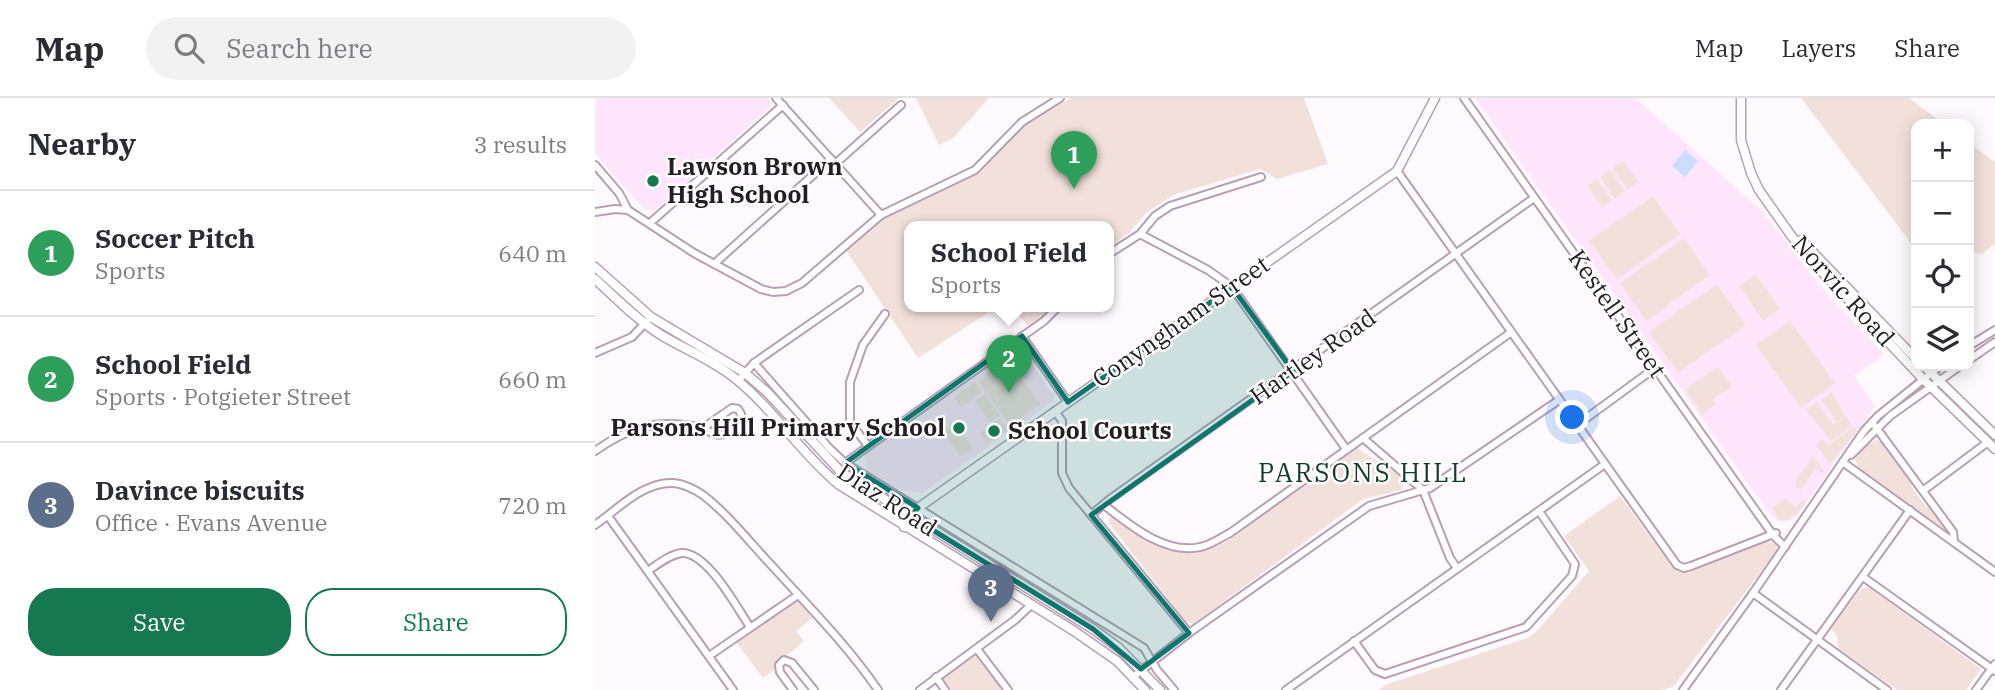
<!DOCTYPE html>
<meta charset="utf-8">
<style>
body{margin:0;font-family:"IBM Plex Serif",serif;background:#f2f2f3;color:#2b2b33}
.controls{position:absolute;right:21px;top:21px;display:grid;overflow:hidden;border-radius:14px;box-shadow:0 4px 18px #0003}
.controls button{width:63px;height:63px;display:grid;place-items:center;padding:0;border:0;border-bottom:2px solid #e1e1e2;background:#fff;color:#2b2b33;font:35px sans-serif}
.you{position:absolute;left:978px;top:320px;width:24px;height:24px;margin:-18px;border:5px solid #fff;border-radius:50%;background:#1a73e8;box-shadow:0 0 0 10px #1a73e833}
.badge{display:grid;place-items:center;width:46px;height:46px;border-radius:50%;background:#157850;color:#fff;font-size:23px;font-weight:700}
.pin{position:absolute;translate:-50% -58px;filter:drop-shadow(0 2px 4px #0008)}
.pin::after{content:'';position:absolute;top:37px;width:24px;height:21px;background:inherit;clip-path:polygon(0 0,100% 0,50% 100%)}
.popup{position:absolute;left:309px;top:123px;width:210px;height:91px;box-sizing:border-box;display:grid;place-content:center;border-radius:14px;background:#fff;filter:drop-shadow(0 2px 5px #0005);font-size:23px;white-space:nowrap;color:#7c7c81}
.popup b{font-size:26px;color:#2b2b33}
.popup::after{content:'';position:absolute;left:50%;top:100%;margin-left:-14px;border:14px solid transparent;border-top-color:#fff}
.list{margin:0;padding:0;list-style:none}
h2{display:flex;justify-content:space-between;align-items:center;height:91px;margin:0;padding:0 28px;font-size:30px}
h2 small{font-size:23px;font-weight:400;color:#7c7c81}
.list li{display:grid;grid-template-columns:46px 1fr auto;gap:21px;align-items:center;box-sizing:border-box;height:126px;padding:0 28px;border-top:2px solid #e1e1e2}
.list b{display:block;font-size:26px;white-space:nowrap}
.list p{margin:0;font-size:23px;white-space:nowrap;color:#7c7c81}
.list em{font-size:23px;font-style:normal;color:#7c7c81}
.actions{display:flex;gap:14px;padding:21px 28px}
.actions a{flex:1;padding:16px 0;border:2px solid #157850;border-radius:28px;text-align:center;font-size:24px;color:#157850}
.actions .main{background:#157850;color:#fff}
.icon{flex:none;width:38px;height:38px;fill:none;stroke:currentColor;stroke-width:2;stroke-linecap:round;stroke-linejoin:round}
.map{position:relative;flex:none;width:1400px;height:592px;overflow:hidden}
header{display:flex;align-items:center;gap:42px;box-sizing:border-box;height:98px;padding:0 35px;background:#fff;border-bottom:2px solid #e1e1e2}
header strong{font-size:33px}
nav{display:flex;gap:38px;margin-inline-start:auto;font-size:24px}
.search{width:490px;height:63px;background:#f2f2f3;display:flex;align-items:center;gap:18px;box-sizing:border-box;padding:0 24px;border-radius:38px;color:#7c7c81;font-size:26px}
main{display:flex}
aside{flex:1;background:#fff}
.map>svg:first-child{display:block}
.built{fill:#ffe5fb}
.green{fill:#f2e1db}
.water{fill:#cbddfd}
.lines{fill:none;stroke-linecap:round;stroke-linejoin:round}
.minor-casing{stroke:#b89fb4;stroke-width:10}
.tertiary-casing{stroke:#b89fb4;stroke-width:11}
.minor{stroke:#fff;stroke-width:6}
.tertiary{stroke:#fff;stroke-width:8}
.marked{fill:#0f766e;fill-opacity:0.2;stroke:#0f766e;stroke-width:5;stroke-linejoin:round}
.poi-dot{fill:#157850;stroke:#fff;stroke-width:2.5}
.labels{text-anchor:middle;stroke-width:5;stroke-linejoin:round;paint-order:stroke}
.poi-label{font-size:24px;font-weight:bold;fill:#251c24;stroke:#fff;text-anchor:start}
.street-label{font-size:24px;fill:#251c24;stroke:#fff}
.neighbourhood-label{font-size:26px;letter-spacing:2px;fill:#113d29;stroke:#fff}
</style>
<header>
<strong>Map</strong>
<div class="search"><svg class="icon" aria-label="search" viewBox="0 0 24 24"><circle cx="10" cy="10" r="6"/><path d="M15 15l6 6"/></svg>Search here</div>
<nav><a>Map</a><a>Layers</a><a>Share</a></nav>
</header>
<main>
<aside>
<h2>Nearby<small>3 results</small></h2>
<ul class="list">
<li><span class="badge" style="background:#2e9e5b">1</span><div><b>Soccer Pitch</b><p>Sports</p></div><em>640 m</em></li>
<li><span class="badge" style="background:#2e9e5b">2</span><div><b>School Field</b><p>Sports · Potgieter Street</p></div><em>660 m</em></li>
<li><span class="badge" style="background:#5c6f8a">3</span><div><b>Davince biscuits</b><p>Office · Evans Avenue</p></div><em>720 m</em></li>
</ul>
<div class="actions"><a class="main">Save</a><a>Share</a></div>
</aside>
<div class="map">
<svg width="1400" height="592" viewBox="0 0 1400 592">
<rect width="100%" height="100%" fill="#fef9fd"/>
<g class="built">
<path d="M0,0H173L176,3L175,9L59,113L49,111L0,56Z"/>
<path d="M880,0H1040L1167,113L1223,186L1289,257L1259,278L1280,308L1200,420L1194,423H1183L1176,418Z"/>
<path d="M419,251L427,252L459,297L458,303L327,395L302,391L272,372L270,357Z"/>
</g>
<g class="green">
<path d="M234,0H304L265,34Z"/>
<path d="M321,0H394L358,40L344,47Z"/>
<path d="M476,0H709L733,66L682,81L665,71L578,97L551,115L534,135L514,149V129H314V209H402L323,260L250,151L284,123L386,74L422,33L435,22Z"/>
<path d="M1206,0H1314L1349,26H1321V146L1316,145Z"/>
<path d="M1374,45L1400,64V146L1387,156L1374,154Z"/>
<path d="M1028,63L1043,84L1032,91L1017,70Z"/>
<path d="M1015,72L1030,93L1020,101L1005,79Z"/>
<path d="M1002,81L1017,102L1007,109L992,88Z"/>
<path d="M1058,98L1085,136L1022,181L994,143Z"/>
<path d="M1089,140L1115,177L1051,223L1025,185Z"/>
<path d="M1161,176L1185,211L1168,223L1144,188Z"/>
<path d="M1122,186L1151,227L1083,275L1054,234Z"/>
<path d="M419,209H457L433,229Z"/>
<path d="M1195,223L1240,285L1206,310L1161,247Z"/>
<path d="M413,262L445,306L415,328L383,283Z"/>
<path d="M1123,269L1137,289L1118,301L1121,306L1107,316L1090,291Z"/>
<path d="M380,284L387,294L366,309L359,299Z"/>
<path d="M1236,294L1257,328L1236,343L1211,312L1222,304L1238,326L1241,323L1226,302Z"/>
<path d="M390,296L405,317L395,324L380,303Z"/>
<path d="M405,321L413,331L392,346L384,336Z"/>
<path d="M359,324L378,350L365,359L347,332Z"/>
<path d="M1259,329L1262,333L1235,366L1221,346L1228,341L1233,347Z"/>
<path d="M1281,342L1286,344L1318,386L1316,388L1331,409L1334,407L1350,431L1264,371L1260,362L1267,350Z"/>
<path d="M762,350L802,376L810,385L806,392L768,401L598,526L591,524L514,425L515,419L519,418C563,445 583,471 634,442Z"/>
<path d="M1218,358L1229,373L1227,375L1220,371L1206,392L1201,389L1200,383Z"/>
<path d="M1025,398L1077,469L1090,474L1173,443L1179,445L1182,448L1181,454L1078,589L1066,592H784L790,587L932,540L941,534L994,473L969,438Z"/>
<path d="M1190,401L1201,408L1208,402L1211,404C1203,415 1199,422 1185,423L1177,410Z"/>
<path d="M1274,489L1386,571L1371,592H1302L1243,550L1242,538L1236,530L1266,491Z"/>
<path d="M197,503L204,504L218,520L201,533L209,543L191,558L183,561L180,572L168,580L141,544Z"/>
<path d="M378,556L386,560L410,592H353L347,584L348,578Z"/>
</g>
<path class="water" d="M1090,52L1103,63L1090,79L1077,68Z"/>
<g class="lines">
<defs>
<g id="minor">
<path d="M181,0L286,117"/>
<path d="M869,0L1178,437L1190,449"/>
<path d="M240,66L306,7"/>
<path d="M0,67L24,95L33,112"/>
<path d="M802,73L1082,467L1089,470L1096,468L1181,435"/>
<path d="M0,114L20,111L33,112L99,155L166,191L178,194L191,193L207,185L286,117L380,72L427,24L465,0"/>
<path d="M55,125L188,7"/>
<path d="M545,136L613,172L637,189L751,351"/>
<path d="M514,156L545,136L560,118L575,108L666,79"/>
<path d="M119,166L236,61"/>
<path d="M427,238L473,304"/>
<path d="M1374,248L1400,232"/>
<path d="M0,255L37,239L52,223"/>
<path d="M1374,262L1400,244"/>
<path d="M159,265L235,351L250,365L549,550L562,572L579,592"/>
<path d="M143,283L159,265L264,192"/>
<path d="M460,313L467,323V375L474,390L594,535"/>
<path d="M1277,324L1358,434L1359,444"/>
<path d="M982,327L1060,270"/>
<path d="M768,340L828,392L855,460L862,470"/>
<path d="M273,348L255,324V284L268,247L290,216"/>
<path d="M0,353C34,329 61,321 103,329C112,331 119,339 129,336C137,333 145,324 146,316L143,311L137,310L108,330"/>
<path d="M1256,357L1295,318L1365,268"/>
<path d="M250,365L449,223L463,209"/>
<path d="M1249,365L1400,474"/>
<path d="M1329,392L1393,344"/>
<path d="M509,407C535,427 570,457 605,449C616,447 625,440 635,435L915,235"/>
<path d="M496,417L515,401L939,100"/>
<path d="M13,418L138,592"/>
<path d="M0,427C23,411 49,383 79,385C89,386 99,391 108,397C134,417 156,446 179,470C214,509 253,548 283,592"/>
<path d="M53,473C63,466 74,457 86,455C112,453 142,510 155,529"/>
<path d="M1268,479L1400,573"/>
<path d="M1158,495L1292,592"/>
<path d="M759,543L780,572L790,576L931,529L977,478L980,466L944,413"/>
<path d="M382,551L413,592"/>
<path d="M114,558L203,497"/>
<path d="M341,579L350,592"/>
<path d="M538,579L594,535L774,408L835,390L964,302"/>
<path d="M198,592L185,574L184,567L189,562L197,565L219,592"/>
<path d="M325,592L420,522L436,507"/>
<path d="M691,592L1010,366"/>
<path d="M1088,592L1158,495L1269,333L1283,318L1345,268"/>
<path d="M1186,592L1315,412"/>
<path d="M1381,592L1400,566"/>
</g>
<g id="tertiary">
<path d="M1146,0V42L1156,75L1164,92L1195,136L1213,159L1328,281L1400,351"/>
<path d="M1206,142L1321,261"/>
<path d="M0,169L56,219L150,275L172,294L246,374L498,531L524,550L565,592"/>
<path d="M0,181C21,200 42,222 66,237C91,252 118,262 141,281C179,312 205,354 243,386L479,533L522,563L550,592"/>
<path d="M1329,268L1400,337"/>
<path d="M309,429L323,410L802,73L840,0"/>
</g>
</defs>
<use href="#minor" class="minor-casing"/>
<use href="#tertiary" class="tertiary-casing"/>
<use href="#minor" class="minor"/>
<use href="#tertiary" class="tertiary"/>
</g>
<path class="marked" d="M637,189L698,273L496,417L594,535L546,571L498,531L315,418L323,410L250,365L427,238L473,304Z"/>
<g class="poi-dot">
<circle cx="58" cy="83" r="7"/>
<circle cx="364" cy="330" r="7"/>
<circle cx="399" cy="333" r="7"/>
</g>
<g class="labels">
<g class="poi-label">
<text x="72" y="77">Lawson Brown<tspan x="72" dy="28">High School</tspan></text>
<text x="350" y="338" text-anchor="end">Parsons Hill Primary School</text>
<text x="413" y="341">School Courts</text>
</g>
<g class="street-label">
<text transform="translate(1248 193) rotate(48)" y="8">Norvic Road</text>
<text transform="translate(1022 216) rotate(55)" y="8">Kestell Street</text>
<text transform="translate(586 224) rotate(-35)" y="8">Conyngham Street</text>
<text transform="translate(718 259) rotate(-35)" y="8">Hartley Road</text>
<text transform="translate(292 402) rotate(33)" y="8">Diaz Road</text>
</g>
<g class="neighbourhood-label">
<text x="768" y="384">PARSONS HILL</text>
</g>
</g>
</svg>
<div class="controls">
<button>+</button>
<button>−</button>
<button><svg class="icon" aria-label="locate" viewBox="0 0 24 24"><circle cx="12" cy="12" r="6"/><path d="M12 2v4M12 18v4M2 12h4M18 12h4"/></svg></button>
<button><svg class="icon" aria-label="layers" viewBox="0 0 24 24"><path d="M12 4l9 5-9 5-9-5zM3 14l9 5 9-5"/></svg></button>
</div>
<div class="you"></div>
<div class="pin badge" style="left:479px;top:91px;background:#2e9e5b">1</div>
<div class="pin badge" style="left:414px;top:295px;background:#2e9e5b">2</div>
<div class="popup"><b>School Field</b>Sports</div>
<div class="pin badge" style="left:396px;top:524px;background:#5c6f8a">3</div>
</div>
</main>
